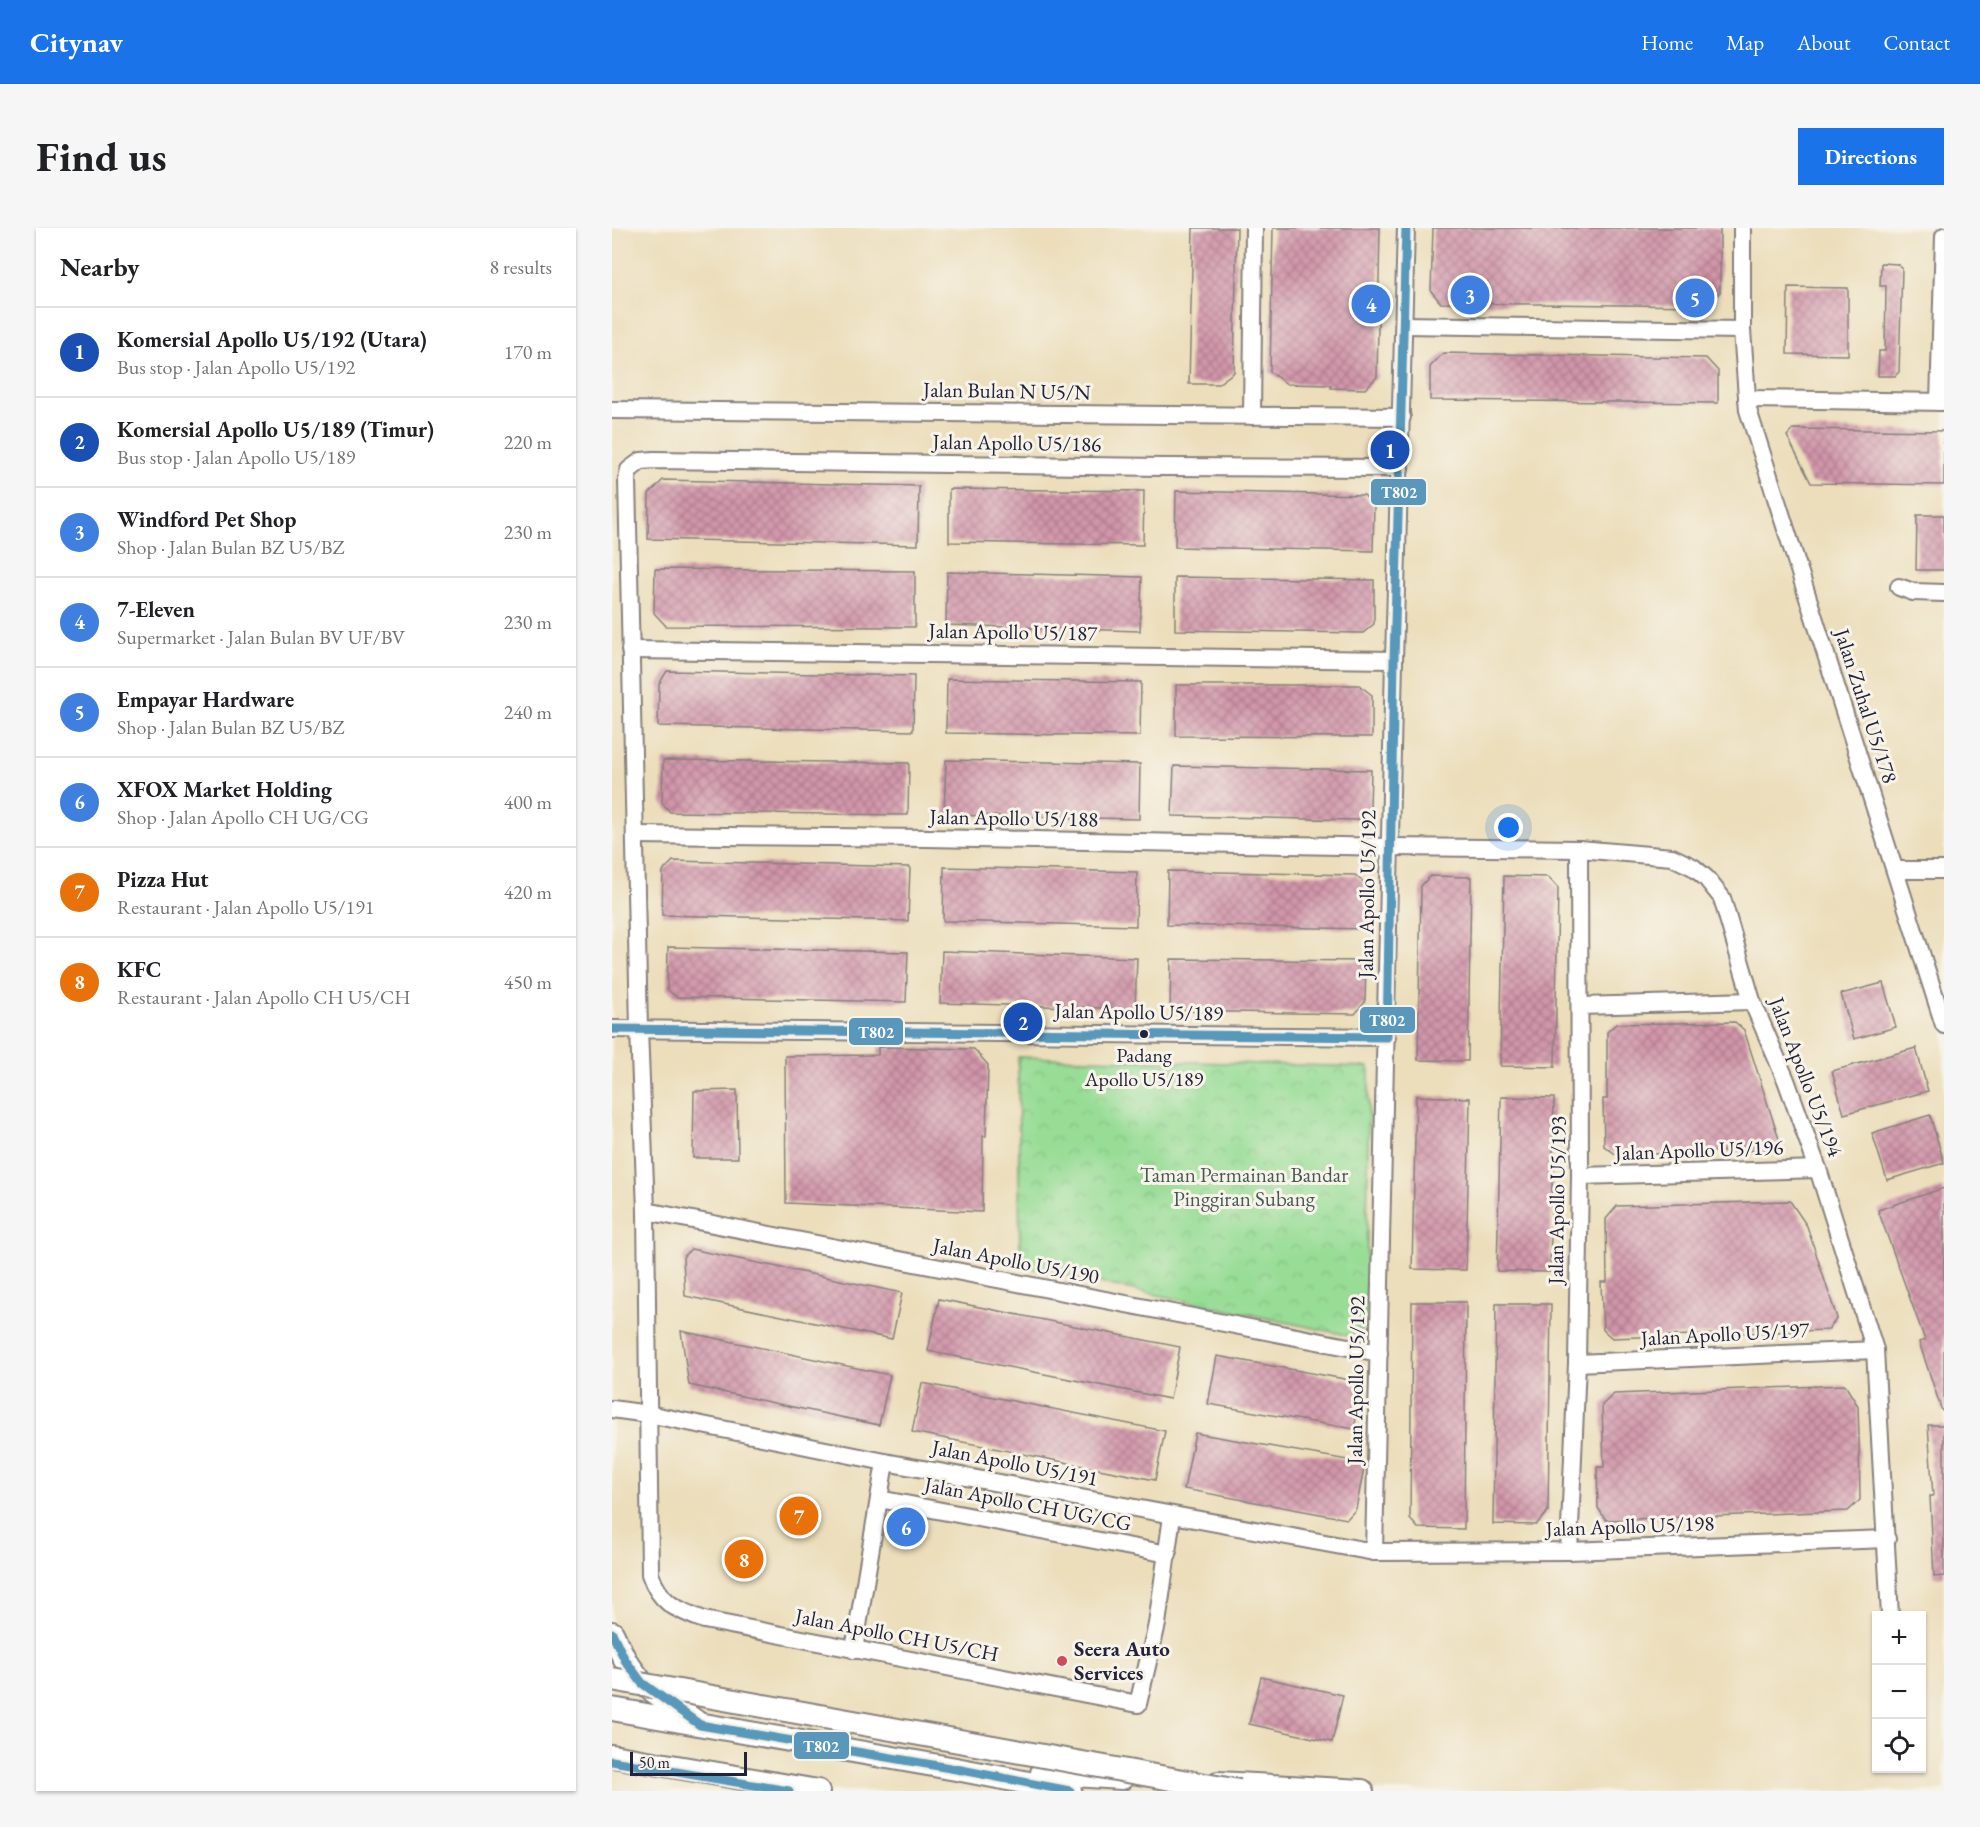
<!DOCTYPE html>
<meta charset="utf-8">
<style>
body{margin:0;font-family:"EB Garamond",serif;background:#f6f6f6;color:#202124}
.controls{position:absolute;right:18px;bottom:18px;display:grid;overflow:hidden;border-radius:0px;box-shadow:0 2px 4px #0004}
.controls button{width:54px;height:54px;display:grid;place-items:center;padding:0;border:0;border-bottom:2px solid #e0e0e0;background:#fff;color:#202124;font:30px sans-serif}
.scale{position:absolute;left:18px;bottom:15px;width:117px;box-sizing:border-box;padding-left:6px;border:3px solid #22223b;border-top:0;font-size:16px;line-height:21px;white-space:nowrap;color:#22223b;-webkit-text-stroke:4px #f7f3e8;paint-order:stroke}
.you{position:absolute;left:897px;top:600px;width:21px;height:21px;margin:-15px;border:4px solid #fff;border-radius:50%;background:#1a73e8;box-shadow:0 0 0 9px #1a73e833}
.badge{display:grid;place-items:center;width:39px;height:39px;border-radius:50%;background:#1a73e8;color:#fff;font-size:20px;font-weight:700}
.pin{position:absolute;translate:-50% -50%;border:3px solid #fff;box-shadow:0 2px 6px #0006}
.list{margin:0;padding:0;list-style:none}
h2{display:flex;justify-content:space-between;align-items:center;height:78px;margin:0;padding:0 24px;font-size:26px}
h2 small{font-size:20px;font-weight:400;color:#757577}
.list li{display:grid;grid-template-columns:39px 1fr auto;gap:18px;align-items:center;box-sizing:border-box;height:90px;padding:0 24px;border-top:2px solid #e0e0e0}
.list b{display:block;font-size:22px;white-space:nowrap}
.list p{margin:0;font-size:20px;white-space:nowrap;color:#757577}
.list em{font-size:20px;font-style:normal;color:#757577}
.icon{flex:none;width:33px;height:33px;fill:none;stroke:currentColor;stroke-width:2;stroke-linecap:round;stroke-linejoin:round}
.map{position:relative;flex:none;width:1332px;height:1563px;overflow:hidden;border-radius:0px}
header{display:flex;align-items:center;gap:36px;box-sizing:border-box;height:84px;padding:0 30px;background:#1a73e8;color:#fff}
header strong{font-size:28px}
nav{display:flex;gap:33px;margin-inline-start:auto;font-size:21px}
.intro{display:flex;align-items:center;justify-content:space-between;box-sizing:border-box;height:144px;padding:0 36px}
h1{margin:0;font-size:42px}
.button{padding:15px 27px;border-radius:0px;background:#1a73e8;color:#fff;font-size:21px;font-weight:700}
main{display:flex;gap:36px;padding:0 36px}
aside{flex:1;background:#fff;border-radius:0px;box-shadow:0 2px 4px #0004}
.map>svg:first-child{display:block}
.park{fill:url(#park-crowns);stroke:#5d8068;stroke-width:1.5}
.building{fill:url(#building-cross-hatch)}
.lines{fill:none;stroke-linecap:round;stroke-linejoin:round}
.minor-casing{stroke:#87807b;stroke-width:20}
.highway-casing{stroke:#87807b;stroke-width:26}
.minor{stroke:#fff;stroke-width:16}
.highway{stroke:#fff;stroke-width:22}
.highway-bridge-casing{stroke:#87807b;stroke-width:26;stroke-linecap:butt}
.highway-bridge{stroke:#fff;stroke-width:22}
.bus-1-casing{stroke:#f7f3e8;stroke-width:14}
.bus-1{stroke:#5998bb;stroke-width:9}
.bus-dot{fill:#22223b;stroke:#f7f3e8;stroke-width:2}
.poi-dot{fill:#d1495b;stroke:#f7f3e8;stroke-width:2}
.labels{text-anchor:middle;stroke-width:6;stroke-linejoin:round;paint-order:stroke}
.bus-label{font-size:20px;fill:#22223b;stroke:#f7f3e8}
.street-label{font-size:21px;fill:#22223b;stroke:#f7f3e8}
.park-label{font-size:21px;fill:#455a56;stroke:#f7f3e8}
.poi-label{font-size:21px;font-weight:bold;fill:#22223b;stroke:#f7f3e8;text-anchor:start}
.line-badge{stroke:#f7f3e8;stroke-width:2}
.badge-label{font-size:16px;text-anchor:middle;font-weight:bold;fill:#fff}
</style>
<header>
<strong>Citynav</strong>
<nav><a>Home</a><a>Map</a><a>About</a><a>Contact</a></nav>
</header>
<div class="intro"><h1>Find us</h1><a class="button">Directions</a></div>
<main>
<aside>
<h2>Nearby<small>8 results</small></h2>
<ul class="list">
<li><span class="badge" style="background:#1a4fb4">1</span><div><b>Komersial Apollo U5/192 (Utara)</b><p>Bus stop · Jalan Apollo U5/192</p></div><em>170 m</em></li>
<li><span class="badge" style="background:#1a4fb4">2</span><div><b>Komersial Apollo U5/189 (Timur)</b><p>Bus stop · Jalan Apollo U5/189</p></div><em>220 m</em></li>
<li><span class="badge" style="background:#3f7fe0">3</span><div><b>Windford Pet Shop</b><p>Shop · Jalan Bulan BZ U5/BZ</p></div><em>230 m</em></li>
<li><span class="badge" style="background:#3f7fe0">4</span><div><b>7-Eleven</b><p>Supermarket · Jalan Bulan BV UF/BV</p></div><em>230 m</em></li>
<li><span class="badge" style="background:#3f7fe0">5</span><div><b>Empayar Hardware</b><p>Shop · Jalan Bulan BZ U5/BZ</p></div><em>240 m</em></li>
<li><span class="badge" style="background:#3f7fe0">6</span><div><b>XFOX Market Holding</b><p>Shop · Jalan Apollo CH UG/CG</p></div><em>400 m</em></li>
<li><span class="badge" style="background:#e8710a">7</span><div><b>Pizza Hut</b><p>Restaurant · Jalan Apollo U5/191</p></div><em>420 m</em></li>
<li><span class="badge" style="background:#e8710a">8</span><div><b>KFC</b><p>Restaurant · Jalan Apollo CH U5/CH</p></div><em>450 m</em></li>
</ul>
</aside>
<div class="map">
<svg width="1332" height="1563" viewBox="0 0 1332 1563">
<defs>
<pattern id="park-crowns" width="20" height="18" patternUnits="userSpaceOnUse" patternTransform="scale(1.5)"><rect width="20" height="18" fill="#98dd96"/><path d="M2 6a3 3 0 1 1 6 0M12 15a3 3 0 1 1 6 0" fill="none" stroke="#83bd82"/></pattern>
<pattern id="building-cross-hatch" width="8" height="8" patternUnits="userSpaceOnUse" patternTransform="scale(1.5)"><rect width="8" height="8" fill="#d296aa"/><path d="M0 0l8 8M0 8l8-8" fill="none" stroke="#aa7a8c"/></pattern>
</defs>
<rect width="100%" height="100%" fill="#f7f3e8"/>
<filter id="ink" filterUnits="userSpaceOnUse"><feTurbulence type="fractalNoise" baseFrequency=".0167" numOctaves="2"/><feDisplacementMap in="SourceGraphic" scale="12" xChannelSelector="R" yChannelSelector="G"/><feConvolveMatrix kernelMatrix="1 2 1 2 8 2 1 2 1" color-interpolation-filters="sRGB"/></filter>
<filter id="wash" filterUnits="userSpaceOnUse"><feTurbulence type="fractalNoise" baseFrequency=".008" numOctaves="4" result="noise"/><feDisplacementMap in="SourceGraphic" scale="24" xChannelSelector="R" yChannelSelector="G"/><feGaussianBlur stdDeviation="1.35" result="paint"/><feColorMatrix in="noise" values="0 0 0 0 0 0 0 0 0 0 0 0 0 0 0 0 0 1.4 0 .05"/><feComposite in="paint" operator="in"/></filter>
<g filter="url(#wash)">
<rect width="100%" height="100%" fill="#ecdebb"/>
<path class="park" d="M406,829L757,839L754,1098L739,1108L408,1038Z"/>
<g id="blocks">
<g class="building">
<path d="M581,0H625L622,144L606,156H577Z"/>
<path d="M661,0H768L765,149L753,161L719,160V157L675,156L658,144Z"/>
<path d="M821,0H1108V64L1093,78L829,75L819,63Z"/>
<path d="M1269,35L1285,36L1290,40L1287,144L1283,148H1266L1267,123H1273L1274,58H1268Z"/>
<path d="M1176,59L1236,60V127L1175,126Z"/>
<path d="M831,125L1094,130L1106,143V175L818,172V139Z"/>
<path d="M1181,201L1332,203V257L1199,255L1175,208Z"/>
<path d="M51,252L307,258L306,317L36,311L37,266Z"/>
<path d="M337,261L532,263L531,317L337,314Z"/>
<path d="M564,263L752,267L762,278L761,323L563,319Z"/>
<path d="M1305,287H1332V342H1304Z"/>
<path d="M43,341L303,343V399L54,398L42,385Z"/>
<path d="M335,344L530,349L528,403L334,397Z"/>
<path d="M563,349L762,352V396L751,405L563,402Z"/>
<path d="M55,443L302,448L301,503L46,498L47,456Z"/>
<path d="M335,451L529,454L528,508L334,505Z"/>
<path d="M564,457H747L760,467V509L564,508Z"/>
<path d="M51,532L297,535L296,587L58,584L50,575Z"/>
<path d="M334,532L528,536L527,591L332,587Z"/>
<path d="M562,538L759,542L758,581L745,592L560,588Z"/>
<path d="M61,633L298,639L296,693L50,687L51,643Z"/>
<path d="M332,639L525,644L524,698L331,693Z"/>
<path d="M556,643L743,647L756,658L755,701L555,697Z"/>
<path d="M818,648L859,649L856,833L806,832L809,658Z"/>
<path d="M892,648L936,649L946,660L943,839L888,838Z"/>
<path d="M56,719L296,724L294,774L64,769L55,761Z"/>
<path d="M330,723L525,730L523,781L328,775Z"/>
<path d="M559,731L754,733L753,774L743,786L558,783Z"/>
<path d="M1271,755L1284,799L1242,811L1229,766Z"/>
<path d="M1123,794L1132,802L1167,911L1157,922L1005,927L992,918L991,871H995V804L1004,796Z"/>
<path d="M266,819L362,821L376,837L374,908H371L370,984L174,975L173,828L266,827Z"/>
<path d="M1304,820L1316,863L1232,886L1220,843Z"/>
<path d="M125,862L126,930H81L82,863Z"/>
<path d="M804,868L858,870L854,1042L800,1041Z"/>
<path d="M889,869L942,870L938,1044L885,1043Z"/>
<path d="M1318,887L1332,935L1275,952L1260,905Z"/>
<path d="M1332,960V1183H1330L1307,1114L1313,1112L1266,982Z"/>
<path d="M1178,973L1195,998L1225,1090L1216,1102L1000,1110L991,1102L989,1054H995L994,991L1005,978Z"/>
<path d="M79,1021L290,1065L280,1111L73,1068L71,1029Z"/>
<path d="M327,1071L568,1119L558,1171L316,1123Z"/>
<path d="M800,1074H854L852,1301L806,1300L798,1291Z"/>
<path d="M884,1076H939L936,1283L924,1297L881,1296Z"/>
<path d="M69,1103L278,1147L267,1197L77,1157Z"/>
<path d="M605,1128L738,1152L749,1164L742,1201L596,1176Z"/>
<path d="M310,1155L553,1203L543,1252L300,1204Z"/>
<path d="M1233,1157L1246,1178L1247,1209L1248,1272L1236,1283L994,1292L986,1280L985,1239H992L990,1177L1002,1166Z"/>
<path d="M1316,1197H1332V1348L1322,1349L1318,1268H1321Z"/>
<path d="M583,1205L753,1235L744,1281L735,1291L572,1261Z"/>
<path d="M649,1449L731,1467L720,1514L637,1496Z"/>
</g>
</g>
</g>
<g filter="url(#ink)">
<use href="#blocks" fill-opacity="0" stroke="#87807b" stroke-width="1.5"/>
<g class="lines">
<defs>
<g id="minor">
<path d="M1130,0V102L1136,182L1332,797"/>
<path d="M792,97L1130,102"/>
<path d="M1135,171L1332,174"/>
<path d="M1327,174L1332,8"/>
<path d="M0,182L790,189"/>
<path d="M640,188L642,0"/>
<path d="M1287,359L1301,364L1332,365"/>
<path d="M18,422L782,432"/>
<path d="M23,607L315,610L779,619L967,621L1060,629L1081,639L1094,650L1110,670L1140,773L1174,852L1206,941L1263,1122L1278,1388"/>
<path d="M1283,642H1332"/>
<path d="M968,778L1140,773"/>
<path d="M0,801L775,809"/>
<path d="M968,948L1206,941"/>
<path d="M34,983L767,1125"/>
<path d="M965,1135L1263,1122"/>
<path d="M0,1181L36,1186L273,1234L762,1324L957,1323L1275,1311"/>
<path d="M267,1271L556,1326"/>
<path d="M560,1288L545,1396L526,1476L92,1392C64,1381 48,1376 38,1346L34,983L27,801L15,251L17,242L29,233L42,232L551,239L788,240"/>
<path d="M957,1323L965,1135L968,948L967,621"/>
<path d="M762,1324L782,432L794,0"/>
<path d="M242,1422L273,1234"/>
</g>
<g id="highway">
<path d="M0,1405L13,1432L30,1455L83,1493"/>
<path d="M0,1481L344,1541L458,1563"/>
<path d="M0,1528L206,1563"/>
<path d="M430,1545L510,1550"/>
<path d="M606,1555L750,1563"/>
</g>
</defs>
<use href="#minor" class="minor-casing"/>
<use href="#highway" class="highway-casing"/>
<use href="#minor" class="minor"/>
<use href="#highway" class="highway"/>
<defs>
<path id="highway-bridge" d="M0,1451L627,1563"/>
</defs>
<use href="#highway-bridge" class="highway-bridge-casing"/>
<use href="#highway-bridge" class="highway-bridge"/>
<defs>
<g id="bus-1">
<path d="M0,801L775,809L782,432L794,0"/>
<path d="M0,1405L13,1432L30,1455L88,1497L344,1541L458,1563"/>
<path d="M0,1533L177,1563"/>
</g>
</defs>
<use href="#bus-1" class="bus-1-casing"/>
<use href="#bus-1" class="bus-1"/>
</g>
</g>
<circle class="bus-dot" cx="532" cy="806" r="5"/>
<circle class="poi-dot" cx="450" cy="1433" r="6"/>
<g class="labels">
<g class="bus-label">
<text x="532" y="834">Padang<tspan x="532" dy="24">Apollo U5/189</tspan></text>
</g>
<g class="street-label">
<text transform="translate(395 163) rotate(1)" y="7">Jalan Bulan N U5/N</text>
<text transform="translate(405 215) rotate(1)" y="7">Jalan Apollo U5/186</text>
<text transform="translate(401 404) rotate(1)" y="7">Jalan Apollo U5/187</text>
<text transform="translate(1254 478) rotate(72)" y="7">Jalan Zuhal U5/178</text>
<text transform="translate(402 590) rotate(1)" y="7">Jalan Apollo U5/188</text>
<text transform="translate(755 666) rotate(-89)" y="7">Jalan Apollo U5/192</text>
<text transform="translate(527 784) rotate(1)" y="7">Jalan Apollo U5/189</text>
<text transform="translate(1194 849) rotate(69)" y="7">Jalan Apollo U5/194</text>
<text transform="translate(1087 922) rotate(-2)" y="7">Jalan Apollo U5/196</text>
<text transform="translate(945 972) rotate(-89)" y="7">Jalan Apollo U5/193</text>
<text transform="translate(404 1033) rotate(11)" y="7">Jalan Apollo U5/190</text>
<text transform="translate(1113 1106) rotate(-3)" y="7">Jalan Apollo U5/197</text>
<text transform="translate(744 1152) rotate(-89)" y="7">Jalan Apollo U5/192</text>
<text transform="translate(403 1235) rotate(11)" y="7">Jalan Apollo U5/191</text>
<text transform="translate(416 1276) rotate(11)" y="7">Jalan Apollo CH UG/CG</text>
<text transform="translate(1018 1298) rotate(-2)" y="7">Jalan Apollo U5/198</text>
<text transform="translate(285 1407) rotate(11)" y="7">Jalan Apollo CH U5/CH</text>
</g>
<g class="park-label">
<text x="632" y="954">Taman Permainan Bandar<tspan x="632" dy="24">Pinggiran Subang</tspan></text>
</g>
<g class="poi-label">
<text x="462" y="1428">Seera Auto<tspan x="462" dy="24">Services</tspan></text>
</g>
</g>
<g class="line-badge">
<rect x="758" y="250" width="57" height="28" rx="6" fill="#5998bb"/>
<rect x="747" y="778" width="57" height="28" rx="6" fill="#5998bb"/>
<rect x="236" y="789" width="56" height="29" rx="6" fill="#5998bb"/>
<rect x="181" y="1503" width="57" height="29" rx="6" fill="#5998bb"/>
</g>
<g class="badge-label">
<text x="787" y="270">T802</text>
<text x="775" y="798">T802</text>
<text x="264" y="810">T802</text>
<text x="209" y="1524">T802</text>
</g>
</svg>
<div class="controls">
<button>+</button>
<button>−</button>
<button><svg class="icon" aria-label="locate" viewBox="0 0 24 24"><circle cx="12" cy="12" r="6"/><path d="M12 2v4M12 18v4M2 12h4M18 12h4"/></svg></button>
</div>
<div class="scale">50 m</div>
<div class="you"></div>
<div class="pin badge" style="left:778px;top:222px;background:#1a4fb4">1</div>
<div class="pin badge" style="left:411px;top:794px;background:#1a4fb4">2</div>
<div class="pin badge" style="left:858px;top:67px;background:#3f7fe0">3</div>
<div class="pin badge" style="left:759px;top:76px;background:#3f7fe0">4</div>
<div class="pin badge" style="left:1083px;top:70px;background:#3f7fe0">5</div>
<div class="pin badge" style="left:294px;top:1299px;background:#3f7fe0">6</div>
<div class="pin badge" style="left:187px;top:1288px;background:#e8710a">7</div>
<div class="pin badge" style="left:132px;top:1331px;background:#e8710a">8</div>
</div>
</main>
